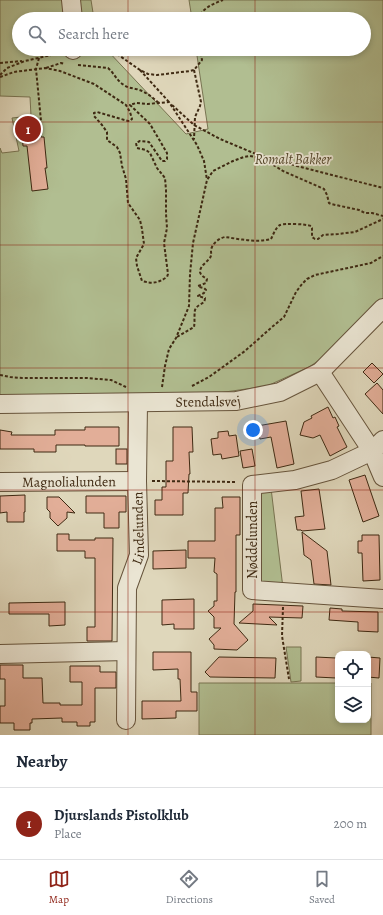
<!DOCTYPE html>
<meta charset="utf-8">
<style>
body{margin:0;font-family:Alegreya,serif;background:#f2f2f3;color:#1f2937}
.controls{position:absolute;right:12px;bottom:12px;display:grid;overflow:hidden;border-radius:8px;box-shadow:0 2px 6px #0003}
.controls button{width:36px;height:36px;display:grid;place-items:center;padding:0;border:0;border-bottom:1px solid #e0e1e3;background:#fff;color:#1f2937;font:20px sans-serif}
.you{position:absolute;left:253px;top:430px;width:14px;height:14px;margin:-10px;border:3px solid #fff;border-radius:50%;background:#1a73e8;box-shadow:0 0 0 6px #1a73e833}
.badge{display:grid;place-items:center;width:26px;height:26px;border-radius:50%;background:#8f2418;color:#fff;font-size:13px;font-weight:700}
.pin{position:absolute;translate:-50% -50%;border:2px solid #fff;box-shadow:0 1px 4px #0006}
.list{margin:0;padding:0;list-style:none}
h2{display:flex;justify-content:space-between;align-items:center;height:52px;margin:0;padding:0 16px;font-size:17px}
h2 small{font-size:13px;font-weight:400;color:#747a83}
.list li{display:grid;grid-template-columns:26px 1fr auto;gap:12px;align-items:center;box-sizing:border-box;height:72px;padding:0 16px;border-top:1px solid #e0e1e3}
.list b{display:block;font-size:15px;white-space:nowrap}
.list p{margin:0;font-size:13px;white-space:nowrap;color:#747a83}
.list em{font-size:13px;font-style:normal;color:#747a83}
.icon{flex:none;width:22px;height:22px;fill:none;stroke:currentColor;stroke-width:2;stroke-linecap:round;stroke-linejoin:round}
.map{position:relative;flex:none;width:383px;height:735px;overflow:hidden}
.search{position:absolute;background:#fff;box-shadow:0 2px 6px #0003;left:12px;right:12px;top:12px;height:44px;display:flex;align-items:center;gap:10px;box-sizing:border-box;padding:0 14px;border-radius:22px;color:#747a83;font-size:15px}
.sheet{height:124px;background:#fff}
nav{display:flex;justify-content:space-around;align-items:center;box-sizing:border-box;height:56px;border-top:1px solid #e0e1e3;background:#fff;font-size:11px;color:#747a83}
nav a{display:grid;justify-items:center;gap:2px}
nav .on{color:#8f2418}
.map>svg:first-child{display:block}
.green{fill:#b1be91;stroke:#787452}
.building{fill:#e2ae98;stroke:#3e2912}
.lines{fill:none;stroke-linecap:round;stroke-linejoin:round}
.minor-casing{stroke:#66543c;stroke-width:20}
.path{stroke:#3e2912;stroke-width:2;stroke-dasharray:3 2;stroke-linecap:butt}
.minor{stroke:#eae5d3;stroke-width:18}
.grid{fill:none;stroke:#8f2418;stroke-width:1;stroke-opacity:0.55}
.labels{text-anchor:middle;stroke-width:3.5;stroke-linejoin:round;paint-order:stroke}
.park-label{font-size:14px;font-style:italic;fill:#55472b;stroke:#eae5d3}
.street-label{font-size:14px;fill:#3e2912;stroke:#eae5d3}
</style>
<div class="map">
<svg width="383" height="735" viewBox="0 0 383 735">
<rect width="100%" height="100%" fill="#dfd7bb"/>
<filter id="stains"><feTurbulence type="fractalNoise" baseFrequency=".005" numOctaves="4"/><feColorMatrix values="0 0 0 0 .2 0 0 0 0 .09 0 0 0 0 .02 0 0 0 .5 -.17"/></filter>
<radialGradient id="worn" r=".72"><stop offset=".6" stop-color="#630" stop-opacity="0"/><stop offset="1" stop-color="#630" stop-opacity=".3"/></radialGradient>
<g class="green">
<path d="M0,0H91L94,19H19V49H106L186,134L208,129L196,49H364V19H192L189,0H383V298L327,355L309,367L267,386L204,395L0,396V148L2,153L19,151L12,118L31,116L30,97L0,96Z"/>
<path d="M271,488L283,588H265L255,577L258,493Z"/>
<path d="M286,647H301V681L291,682Z"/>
<path d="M199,683H338V720H368V683H371V735H199Z"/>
</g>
<g class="building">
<path d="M39,119L41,137H44L47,168H45L48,189L32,191L27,146H23L22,135L17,136L16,125L21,124V121Z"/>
<path d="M372,363L383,374L374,383L363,372Z"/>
<path d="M377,383L383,390V414L365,394Z"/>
<path d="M328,407L333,418L335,417L339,426L337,427L347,447L330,456L320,435L313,438L300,435L304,422L312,418L311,416Z"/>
<path d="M286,421L294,464L277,468L271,437L260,439L257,426Z"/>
<path d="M85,427H119V446H85V445H56V452H34V449H0V430L12,432L11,435H55V430H85Z"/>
<path d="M173,427H192L193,452H189L190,474H189L188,493H183V515H155V500H162V487H166V461H173Z"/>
<path d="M228,431L229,436L236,435L239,456L222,459L221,454L213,455L211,439L218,438V432Z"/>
<rect x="116" y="449" width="11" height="15"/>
<path d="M252,449L255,466L243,468L240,451Z"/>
<path d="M365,475L379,516L363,522L349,480Z"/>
<path d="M319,489L325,529L302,531L301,530H297L295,517L304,516L301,491Z"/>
<path d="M25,495V512H24V522H7V512L0,513V496Z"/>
<path d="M86,496H126V512H119V528H104V513H86Z"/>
<path d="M47,497H59L75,513L67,512V518L58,526L50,518V512L47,509Z"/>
<path d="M222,497H240V535H236V592H235L234,624L248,640L237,650L214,649V645L209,639L221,628H214V617L208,611L214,606V601H217V574L214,572L215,558H188V541H215V508H223Z"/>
<path d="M302,532L327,551L331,585L314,584L311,560L304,555Z"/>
<path d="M57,534H69V540H95V538H113L112,641H87V627H95V558H85V551H57Z"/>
<path d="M362,535H379L380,580L363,581L362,553H358V541H362Z"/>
<path d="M186,550V568L153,569V551Z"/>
<path d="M194,599V629H174V624L162,625V600Z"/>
<path d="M65,602V625L49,626V614H9V603Z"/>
<path d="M253,604L303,606L302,618L269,617L277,625L239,623L253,611Z"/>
<path d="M330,608L342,609V611L378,612V632L358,631V622L329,620Z"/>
<path d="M153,652H191V692H197V711H176V718L142,719V701H181L180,679H178V669L153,670Z"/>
<path d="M219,657L276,658L275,678L210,677L205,672Z"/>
<path d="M316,657L336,658V678L316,677Z"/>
<path d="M368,657L380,658L379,678L368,677Z"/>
<path d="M0,665H23V678H42L43,703H60V705H82V682H70V666H100V672H116V688H95V722H90V726H77V722H62V718L32,719V723H30V730H14V723H0V706H5V679H0Z"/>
</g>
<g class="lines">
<defs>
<g id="minor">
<path d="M71,0L73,19"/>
<path d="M73,50V49"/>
<path d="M320,372L372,451L383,477"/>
<path id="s1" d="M0,404L236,401L280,392L320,372L383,308"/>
<path d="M383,440L372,451L332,470L295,480L252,485V590L383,599"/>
<path id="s2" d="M0,482L137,481"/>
<path d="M0,654L126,651"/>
<path id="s3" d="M126,720L127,588L139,555L137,481L138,403"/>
</g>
</defs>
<use href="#minor" class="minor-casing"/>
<g class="path">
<path d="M198,19C202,8 213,4 223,0"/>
<path d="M103,49L117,54L140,70L148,74L157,75L190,71L194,70L202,60L200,49"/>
<path d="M39,58L36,69L41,121"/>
<path d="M0,63L22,61"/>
<path d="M78,65L108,68C114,73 117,81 124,85C128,88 132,88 136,89C145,91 152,97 159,103"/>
<path d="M46,68L61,63L65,64"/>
<path d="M140,70L169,102"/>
<path d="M194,70L201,102L200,106L195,117L194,139"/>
<path d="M0,75L7,68L25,61L60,53"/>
<path d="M0,77L14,72L45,68L60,71L94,84L126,105L130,112L132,119L130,121H128L97,112L94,113V116L102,125L107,132V140L117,147L120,153L122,166L126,179L128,203L140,220L142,229L144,244L136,258L137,266L142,281C153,284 158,283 167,277L168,274L164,243L167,228L166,214V190L165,178L157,168L150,153L146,150L137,148L136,143L140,141L149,142L162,161H165L167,159V153L150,124L131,106L130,105L136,103L148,104L169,102L197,145L204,161L207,180"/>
<path d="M172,105L194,125L220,139L256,154L297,166L383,188"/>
<path d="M177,337L194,327C195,322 194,315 195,310C198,303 205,305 205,298L198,296L204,293L206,290L204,288L199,287L198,286L206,283L207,279C204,277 201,276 200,272C200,266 206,263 209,259C212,256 211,254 211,250C212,244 219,238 225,237C240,239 256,243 271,239C273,235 276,227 280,225C285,223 306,224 311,226L312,228V237L315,239H318L323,235L338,234L355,232L383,219"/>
<path d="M0,375L10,377L22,378H87L111,380L126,387"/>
<path d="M192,386L209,377L245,351L272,327L284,317L296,292L302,284L307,279L315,275L371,263L383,256"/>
<path d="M162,387L165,366L169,349L176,338L189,306L190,274L193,243L207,180L213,171L233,161L244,157L250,156L260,158L267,161L283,171L324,189L327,195L329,203L331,204L359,210L365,213H372L383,216"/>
<path d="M152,481L237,482"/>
<path d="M283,607L282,636L289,679"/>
</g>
<use href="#minor" class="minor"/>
</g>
<path class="grid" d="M128,0V19M255,0V19M128,49V735M255,49V735M0,122H383M0,245H383M0,368H383M0,490H383M0,612H383"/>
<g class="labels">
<g class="park-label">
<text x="293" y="164">Romalt Bakker</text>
</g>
<g class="street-label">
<text dy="5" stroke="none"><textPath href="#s1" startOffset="208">Stendalsvej</textPath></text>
<text dy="5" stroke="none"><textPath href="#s2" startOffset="69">Magnolialunden</textPath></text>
<text dy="5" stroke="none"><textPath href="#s3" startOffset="194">Lindelunden</textPath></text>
<text transform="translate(252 540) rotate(-90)" y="5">Nøddelunden</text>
</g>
</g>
<rect width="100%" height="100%" filter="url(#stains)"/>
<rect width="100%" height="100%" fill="url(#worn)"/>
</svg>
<div class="controls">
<button><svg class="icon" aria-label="locate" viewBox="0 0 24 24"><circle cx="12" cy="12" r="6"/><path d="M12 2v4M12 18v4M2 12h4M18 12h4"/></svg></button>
<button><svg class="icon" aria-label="layers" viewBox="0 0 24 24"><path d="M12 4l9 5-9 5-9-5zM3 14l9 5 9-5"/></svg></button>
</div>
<div class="you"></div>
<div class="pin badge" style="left:28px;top:129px">1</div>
<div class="search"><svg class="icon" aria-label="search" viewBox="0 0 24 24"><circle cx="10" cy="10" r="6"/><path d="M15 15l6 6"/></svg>Search here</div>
</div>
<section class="sheet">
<h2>Nearby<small></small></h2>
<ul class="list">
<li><span class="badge">1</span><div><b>Djurslands Pistolklub</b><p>Place</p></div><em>200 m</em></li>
</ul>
</section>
<nav>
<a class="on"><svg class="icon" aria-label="map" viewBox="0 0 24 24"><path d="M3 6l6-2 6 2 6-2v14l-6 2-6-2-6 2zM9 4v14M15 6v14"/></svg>Map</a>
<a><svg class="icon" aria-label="directions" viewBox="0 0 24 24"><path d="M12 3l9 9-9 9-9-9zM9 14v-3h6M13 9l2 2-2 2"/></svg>Directions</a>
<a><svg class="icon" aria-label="saved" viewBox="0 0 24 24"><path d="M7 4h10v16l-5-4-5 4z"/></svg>Saved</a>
</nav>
